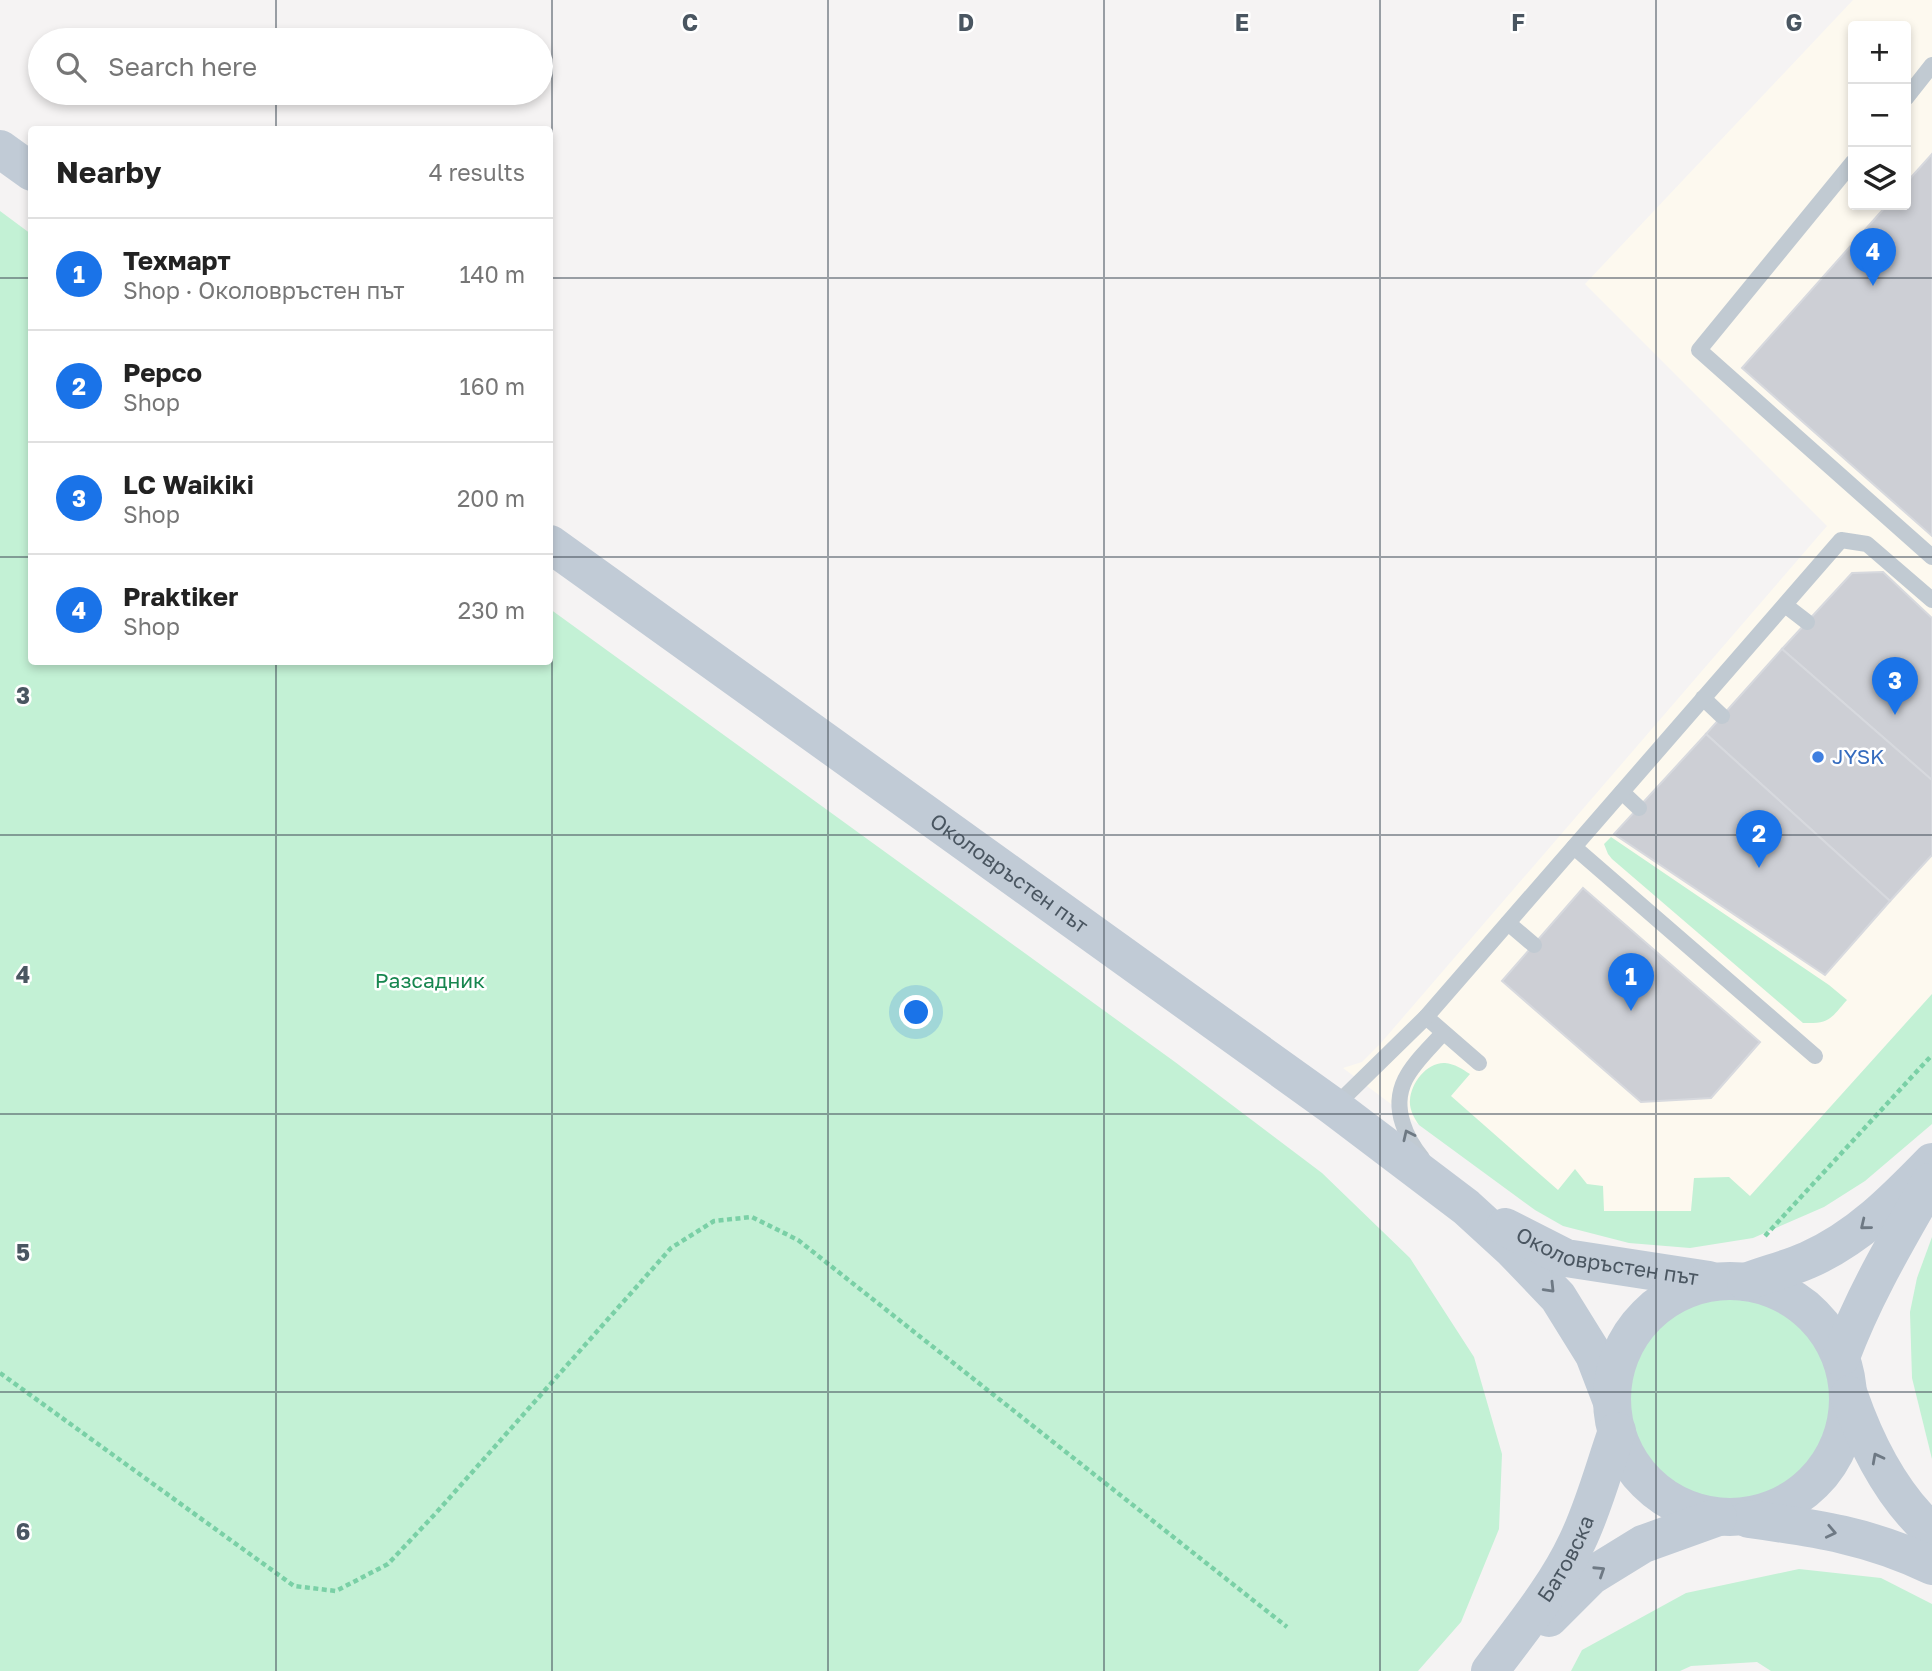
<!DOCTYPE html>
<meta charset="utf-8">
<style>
body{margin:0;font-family:"Golos Text",sans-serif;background:#f6f6f6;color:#222}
.controls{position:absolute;right:21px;top:21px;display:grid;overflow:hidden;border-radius:7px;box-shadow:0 4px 10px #0003}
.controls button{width:63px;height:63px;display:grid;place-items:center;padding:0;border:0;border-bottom:2px solid #e0e0e0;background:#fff;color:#222;font:35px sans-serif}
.you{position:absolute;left:917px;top:1013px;width:24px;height:24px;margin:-18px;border:5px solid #fff;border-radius:50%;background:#1a73e8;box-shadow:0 0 0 10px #1a73e833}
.badge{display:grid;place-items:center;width:46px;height:46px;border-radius:50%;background:#1a73e8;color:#fff;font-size:23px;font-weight:700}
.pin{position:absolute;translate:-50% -58px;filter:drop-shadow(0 2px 4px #0008)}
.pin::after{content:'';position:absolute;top:37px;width:24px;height:21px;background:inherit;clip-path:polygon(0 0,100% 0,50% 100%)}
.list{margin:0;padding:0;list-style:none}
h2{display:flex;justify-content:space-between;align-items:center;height:91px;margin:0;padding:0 28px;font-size:30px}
h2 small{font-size:23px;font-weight:400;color:#767676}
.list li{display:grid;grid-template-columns:46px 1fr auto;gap:21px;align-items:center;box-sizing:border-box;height:112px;padding:0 28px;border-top:2px solid #e0e0e0}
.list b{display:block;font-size:26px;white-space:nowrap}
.list p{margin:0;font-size:23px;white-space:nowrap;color:#767676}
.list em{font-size:23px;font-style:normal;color:#767676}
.icon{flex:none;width:38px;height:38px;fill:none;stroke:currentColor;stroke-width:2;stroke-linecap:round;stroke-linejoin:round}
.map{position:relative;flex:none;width:1932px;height:1671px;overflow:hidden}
.search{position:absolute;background:#fff;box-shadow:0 4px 10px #0003;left:28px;top:28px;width:525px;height:77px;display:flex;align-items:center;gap:18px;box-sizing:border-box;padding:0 24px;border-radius:38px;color:#767676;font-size:26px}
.panel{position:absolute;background:#fff;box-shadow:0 4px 10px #0003;left:28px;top:126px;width:525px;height:539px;border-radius:7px}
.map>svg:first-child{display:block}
.commercial{fill:#fdf9ef;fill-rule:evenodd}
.green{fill:#c3f1d5}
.building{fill:#cdcfd5;stroke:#d7d9de;stroke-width:2}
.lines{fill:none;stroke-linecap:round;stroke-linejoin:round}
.path{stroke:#7ad0a6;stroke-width:4.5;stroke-dasharray:5 3.5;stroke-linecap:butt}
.lane{stroke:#c1cad2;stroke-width:16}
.secondary{stroke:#c1cbd6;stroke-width:38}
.oneway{stroke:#6e7983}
.oneway2{stroke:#6e7984}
.grid{fill:none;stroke:#4a5661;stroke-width:2;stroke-opacity:0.55}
.shop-dot{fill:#3f7fe0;stroke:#fff;stroke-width:2.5}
.labels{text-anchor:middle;stroke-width:5;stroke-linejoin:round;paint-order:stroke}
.shop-label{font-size:21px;fill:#366cbe;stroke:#fff;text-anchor:start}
.street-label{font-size:21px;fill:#4a5661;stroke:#fff}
.park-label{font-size:21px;fill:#17864f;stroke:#fff}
.grid-label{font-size:23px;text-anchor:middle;font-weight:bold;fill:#4a5661;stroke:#fff;stroke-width:5;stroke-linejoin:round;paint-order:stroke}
</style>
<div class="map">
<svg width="1932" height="1671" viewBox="0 0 1932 1671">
<rect width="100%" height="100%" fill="#f5f3f3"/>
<path class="commercial" d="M1853,0H1932V994L1750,1196L1694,1179L1691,1211H1604L1558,1191L1450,1096L1412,1115L1419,1125L1343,1068L1362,1062L1380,1044L1827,526L1585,284ZM1853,26H1906V205H1853Z"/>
<g class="green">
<path d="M0,211L31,234L32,662H550V609L1175,1062L1322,1173L1410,1258L1474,1357L1502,1454L1499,1529L1461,1622L1418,1671H0Z"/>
<path d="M1611,837L1829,985L1847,1000C1830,1019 1830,1024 1803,1023L1612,859L1608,854L1604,844Z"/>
<path d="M1932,994V1124L1865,1181L1824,1207L1753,1238L1690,1248L1629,1243L1563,1226L1535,1210L1419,1125C1414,1118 1409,1109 1410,1100C1411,1083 1427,1062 1445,1063C1455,1064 1462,1069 1470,1074L1451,1096L1558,1190L1575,1169L1587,1184L1603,1186L1604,1211H1691L1694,1178L1729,1177L1750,1196Z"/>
<path d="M1932,1237V1459L1912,1378L1910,1312L1917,1278Z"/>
<circle cx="1730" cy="1400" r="101"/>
<path d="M1799,1569L1881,1578L1932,1604V1671H1771L1757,1662L1691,1666L1680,1671H1571L1582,1650L1686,1593Z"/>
</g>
<g class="building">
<path d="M1932,154V536L1742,368L1887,205H1906V183Z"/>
<path d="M1883,572L1932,618V780L1782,649L1852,573Z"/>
<path d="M1782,649L1932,780V855L1890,901L1706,734Z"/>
<path d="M1706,734L1890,901L1825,975L1614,834Z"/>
<path d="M1583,888L1760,1042L1711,1098L1641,1102L1502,981Z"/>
</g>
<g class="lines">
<g class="path">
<path d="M1765,1236L1932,1055"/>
<path d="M0,1373L294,1586L336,1591L388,1564L436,1513L671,1248L714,1221L752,1217L798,1240L1287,1627"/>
</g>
<g class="lane">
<path d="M1906,98L1932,65"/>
<path d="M1853,162L1699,350L1932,557"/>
<path d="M1785,605L1807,622"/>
<path d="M1703,698L1722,716"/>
<path d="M1622,792L1639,808"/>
<path d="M1574,847L1815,1056"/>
<path d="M1508,923L1534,945"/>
<path d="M1479,1063L1426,1017L1841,540L1867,544L1932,600"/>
<path d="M1334,1107L1426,1017"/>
<path d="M1422,1158C1414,1148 1407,1137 1403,1124C1389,1083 1418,1061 1443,1033"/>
</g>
<g class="secondary">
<path d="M0,149L32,172"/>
<path id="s1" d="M550,544L1334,1107L1466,1207L1513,1250L1558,1297L1594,1355L1612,1402"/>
<path id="s2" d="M1505,1227L1566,1258L1709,1280"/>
<circle cx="1730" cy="1399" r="118"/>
<path d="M1746,1282C1767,1274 1788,1269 1808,1260C1858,1238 1895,1200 1932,1162"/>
<path d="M1841,1357C1864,1295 1897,1240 1930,1182"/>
<path d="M1849,1395C1866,1444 1893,1497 1932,1532"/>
<path d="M1749,1519C1815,1528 1871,1536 1932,1566"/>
<path d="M1549,1618L1591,1576L1643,1544L1718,1517"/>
<path id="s3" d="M1490,1671C1520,1630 1555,1589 1577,1542C1594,1507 1604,1468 1617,1431"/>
</g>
</g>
<defs><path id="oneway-chevron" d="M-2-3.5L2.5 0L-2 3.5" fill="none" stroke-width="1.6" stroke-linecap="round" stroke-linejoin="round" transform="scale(1.75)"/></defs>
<use class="oneway" href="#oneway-chevron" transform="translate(1408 1135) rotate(-115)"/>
<g class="oneway2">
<use href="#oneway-chevron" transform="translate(1865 1225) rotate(141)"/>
<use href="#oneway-chevron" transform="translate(1550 1288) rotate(46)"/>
<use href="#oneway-chevron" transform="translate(1877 1458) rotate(-118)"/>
<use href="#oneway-chevron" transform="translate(1831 1532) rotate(12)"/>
<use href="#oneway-chevron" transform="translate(1600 1571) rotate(-33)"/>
</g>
<path class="grid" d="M276,0V40M552,0V1671M828,0V1671M1104,0V1671M1380,0V1671M1656,0V1671M276,93V130M0,278H32M550,278H1932M0,557H32M550,557H1932M276,662V1671M0,835H1932M0,1114H1932M0,1392H1932"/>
<circle class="shop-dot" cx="1818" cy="757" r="7"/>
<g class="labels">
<g class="shop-label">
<text x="1832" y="764">JYSK</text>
</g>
<g class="street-label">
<text dy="7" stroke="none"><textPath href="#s1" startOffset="565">Околовръстен път</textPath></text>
<text dy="7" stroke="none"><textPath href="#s2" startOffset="108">Околовръстен път</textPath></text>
<text dy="7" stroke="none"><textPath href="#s3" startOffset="136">Батовска</textPath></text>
</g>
<g class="park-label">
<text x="430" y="988">Разсадник</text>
</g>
</g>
<g class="grid-label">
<text x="690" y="31">C</text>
<text x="966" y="31">D</text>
<text x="1242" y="31">E</text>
<text x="1518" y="31">F</text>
<text x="1794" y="31">G</text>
<text x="23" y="704">3</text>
<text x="23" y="983">4</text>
<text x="23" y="1261">5</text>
<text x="23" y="1540">6</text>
</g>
</svg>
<div class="controls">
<button>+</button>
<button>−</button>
<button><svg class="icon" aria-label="layers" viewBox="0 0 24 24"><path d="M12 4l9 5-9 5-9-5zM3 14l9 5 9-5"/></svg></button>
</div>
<div class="you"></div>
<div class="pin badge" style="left:1631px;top:1011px">1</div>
<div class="pin badge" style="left:1759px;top:868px">2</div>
<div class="pin badge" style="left:1895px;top:715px">3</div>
<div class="pin badge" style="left:1873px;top:286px">4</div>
<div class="search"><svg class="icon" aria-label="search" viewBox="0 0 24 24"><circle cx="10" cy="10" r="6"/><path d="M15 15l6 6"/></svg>Search here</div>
<section class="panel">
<h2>Nearby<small>4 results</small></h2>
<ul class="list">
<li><span class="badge">1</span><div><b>Техмарт</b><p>Shop · Околовръстен път</p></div><em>140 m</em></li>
<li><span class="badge">2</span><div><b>Pepco</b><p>Shop</p></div><em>160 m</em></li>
<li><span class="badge">3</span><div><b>LC Waikiki</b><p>Shop</p></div><em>200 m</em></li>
<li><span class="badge">4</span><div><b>Praktiker</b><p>Shop</p></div><em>230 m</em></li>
</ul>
</section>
</div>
